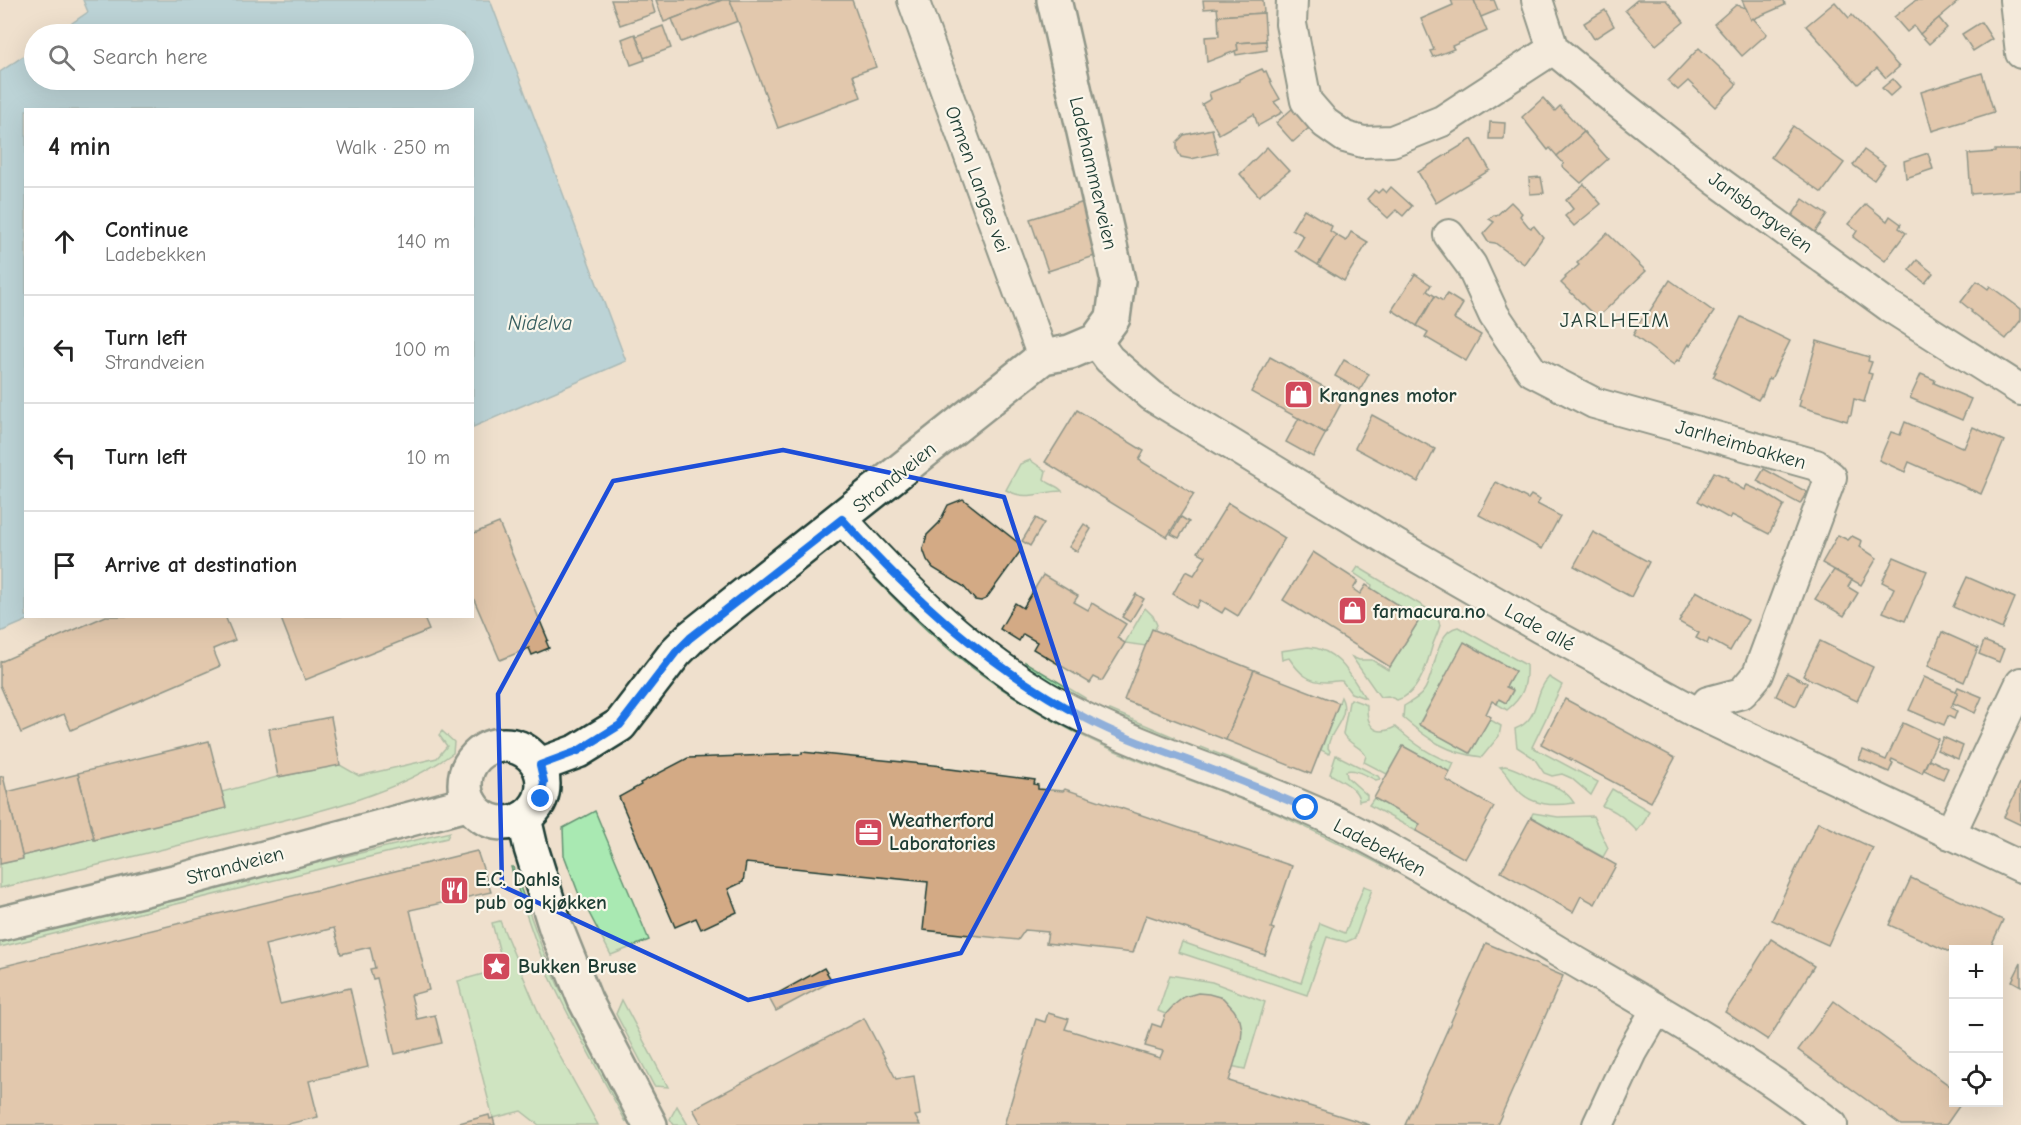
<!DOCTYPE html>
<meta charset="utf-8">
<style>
body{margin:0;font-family:"Comic Neue",sans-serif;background:#f6f6f6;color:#222}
.controls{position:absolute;right:18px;bottom:18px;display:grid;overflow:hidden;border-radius:0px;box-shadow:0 6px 24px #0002}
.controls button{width:54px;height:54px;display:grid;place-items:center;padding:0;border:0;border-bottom:2px solid #e0e0e0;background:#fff;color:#222;font:30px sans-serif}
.stop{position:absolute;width:18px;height:18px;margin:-14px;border:4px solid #1a73e8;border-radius:50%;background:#fff}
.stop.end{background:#1a73e8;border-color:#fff;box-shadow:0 2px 6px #0008}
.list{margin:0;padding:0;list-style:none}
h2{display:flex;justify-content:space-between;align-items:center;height:78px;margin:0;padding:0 24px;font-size:26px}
h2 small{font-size:20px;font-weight:400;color:#767676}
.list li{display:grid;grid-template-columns:39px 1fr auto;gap:18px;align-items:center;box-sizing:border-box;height:108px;padding:0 24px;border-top:2px solid #e0e0e0}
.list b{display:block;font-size:22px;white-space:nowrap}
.list p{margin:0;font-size:20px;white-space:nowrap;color:#767676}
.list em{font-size:20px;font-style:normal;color:#767676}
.icon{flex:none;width:33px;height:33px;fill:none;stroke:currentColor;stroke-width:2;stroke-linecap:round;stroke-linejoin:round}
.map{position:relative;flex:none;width:2021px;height:1125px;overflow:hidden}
.search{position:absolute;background:#fff;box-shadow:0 6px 24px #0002;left:24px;top:24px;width:450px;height:66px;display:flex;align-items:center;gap:15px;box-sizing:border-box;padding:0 21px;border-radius:33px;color:#767676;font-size:22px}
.panel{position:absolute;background:#fff;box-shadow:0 6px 24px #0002;left:24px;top:108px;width:450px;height:510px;border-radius:0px}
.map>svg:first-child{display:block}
.green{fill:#a9e9b2;stroke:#649373;stroke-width:1.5}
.water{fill:#7fc3e0;stroke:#598d9b;stroke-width:1.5}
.building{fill:#d3aa85;stroke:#1f3d34;stroke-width:1.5}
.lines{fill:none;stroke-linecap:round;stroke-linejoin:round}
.street-casing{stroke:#1f3d34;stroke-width:34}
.secondary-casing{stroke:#1f3d34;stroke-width:38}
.street{stroke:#fbf7ec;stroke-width:30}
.secondary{stroke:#fbf7ec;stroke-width:33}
.route{stroke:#1a73e8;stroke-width:8}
.marked{fill:none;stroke:#1d4ed8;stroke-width:4.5;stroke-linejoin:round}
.labels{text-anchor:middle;stroke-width:4.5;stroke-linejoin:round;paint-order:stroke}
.street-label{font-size:20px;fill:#1f3d34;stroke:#fbf7ec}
.poi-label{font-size:20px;font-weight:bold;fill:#1f3d34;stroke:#fbf7ec;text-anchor:start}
.neighbourhood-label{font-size:21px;letter-spacing:1.5px;fill:#1f3d34;stroke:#fbf7ec}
.water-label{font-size:21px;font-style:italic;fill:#375e5f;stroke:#fbf7ec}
</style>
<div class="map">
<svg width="2021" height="1125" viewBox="0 0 2021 1125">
<rect width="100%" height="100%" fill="#efe0cd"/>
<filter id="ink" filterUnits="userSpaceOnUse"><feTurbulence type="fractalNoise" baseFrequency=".0167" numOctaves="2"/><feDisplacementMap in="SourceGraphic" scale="12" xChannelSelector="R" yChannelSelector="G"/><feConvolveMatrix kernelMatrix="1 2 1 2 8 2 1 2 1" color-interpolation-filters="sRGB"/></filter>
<g filter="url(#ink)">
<g class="green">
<path d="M1030,460L1046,471L1044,479C1049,485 1057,485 1062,491C1040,491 1029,502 1006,490L1020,464Z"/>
<path d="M1358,567L1436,614L1440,625C1438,633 1434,640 1432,647C1426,667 1419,694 1397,700L1388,696L1380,697L1352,657L1359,660H1372L1388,670L1420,619L1371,589L1372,585L1354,573Z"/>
<path d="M869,570L932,628L1268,804L1391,864L1389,869C1348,848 1308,827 1266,809C1201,783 1133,762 1071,730C1020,703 972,671 929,632C908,613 888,592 867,571Z"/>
<path d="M1145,608L1153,616L1157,625L1146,646L1125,643Z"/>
<path d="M1458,627L1526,665C1527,686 1523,697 1507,710L1497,704L1499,699L1506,703L1513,691L1506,687L1515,671L1464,643L1419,724L1470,753L1489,719L1501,726L1499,736L1482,757C1447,753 1429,740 1403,718L1404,706C1410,702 1419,698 1423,692C1436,677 1434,631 1458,627Z"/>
<path d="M1308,647C1338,649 1350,674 1365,698L1351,693L1342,681C1337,680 1333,682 1328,682C1309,683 1299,673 1289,658L1282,660L1281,651Z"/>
<path d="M1025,662L1085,698V703L1027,673Z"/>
<path d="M1549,677L1562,685L1532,747L1598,782L1591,795L1571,778L1562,774L1552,776L1544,773L1534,758L1517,747L1515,729C1541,719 1532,695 1549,677Z"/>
<path d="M1341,697C1352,718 1328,730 1328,748L1330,751L1329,754L1321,750Z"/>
<path d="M1351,699L1367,705C1366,724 1374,738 1395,727C1414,743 1430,756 1454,763L1450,772L1403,746L1387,774L1364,762L1366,756C1361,746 1349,745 1343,734L1349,702Z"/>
<path d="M1110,710L1174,737L1175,743L1106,714Z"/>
<path d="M442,731L454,742L453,753C389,800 294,817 218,836C145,853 73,872 0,888V864L23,859L22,856L94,838L95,840L226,808L222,792L277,777L340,765L359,776L437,758L447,746L439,735Z"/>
<path d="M1201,747L1272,775L1261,778L1197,751Z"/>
<path d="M1336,755L1378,776L1380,779L1376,780C1367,776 1355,768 1346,771L1347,777L1367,795V799L1359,801C1359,788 1340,780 1330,774Z"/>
<path d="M1505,766C1517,768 1524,774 1535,779C1551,785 1565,788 1574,803C1556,806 1532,806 1518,790C1512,783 1508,774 1500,767Z"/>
<path d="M1612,789L1649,811L1644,822L1637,831C1626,820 1617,810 1602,806Z"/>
<path d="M1374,798L1420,824L1416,831L1369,805Z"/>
<path d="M595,811L649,940L611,955L578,892L564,855L563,828Z"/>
<path d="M1533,813L1558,817L1593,816L1608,848L1603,857L1531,817Z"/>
<path d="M450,832L447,838L0,947V941L245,881L248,883H250L251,879L337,858L339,861L342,860L343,857Z"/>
<path d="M511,867H513L542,948L558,985L626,1116V1122C600,1073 572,1025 549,975C534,940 522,903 511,867Z"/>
<path d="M1364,886L1372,889L1355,938L1346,942L1327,937L1307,995L1178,952L1182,942L1301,983L1320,923L1345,933Z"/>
<path d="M500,921L548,1035L598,1125H539L521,1111L493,1118L458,981L504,968L492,923Z"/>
<path d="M1170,975L1212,982L1265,1002L1245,1069L1226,1065L1175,1018L1158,1011Z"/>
<path d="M622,1000L668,1087L654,1086L616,1014Z"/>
<path d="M677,1106L688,1125H674L670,1119Z"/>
</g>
<path class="water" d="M83,0H490L626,361L473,427L472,110H26V616L35,617L0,632V72L34,49V80H464V34H56L88,12Z"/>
<g class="building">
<path d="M611,0H651L655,13L620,25Z"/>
<path d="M656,0H722L664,22Z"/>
<path d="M722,0H730L738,21L681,42L672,19Z"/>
<path d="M730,0H852L876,67L853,75L861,97L778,128Z"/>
<path d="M1203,0H1263L1264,13L1218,16L1217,8L1204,9Z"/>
<path d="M1451,0H1474L1487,31L1452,46L1454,49L1433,57L1430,51L1434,50L1421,19L1453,5Z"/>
<path d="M1474,0H1494L1498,10L1481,17Z"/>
<path d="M1637,0H1666L1684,22L1656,45L1625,10Z"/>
<path d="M1742,0H1784L1785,5L1751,20Z"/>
<path d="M1916,0H1960L1920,34L1914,26L1907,32L1894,17Z"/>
<path d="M1835,2L1849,18L1852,15L1899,67L1886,78L1877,68L1858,84L1806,26Z"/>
<path d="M1736,5L1746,8L1751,20L1753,18L1767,34L1742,56L1714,24Z"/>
<path d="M1605,10L1614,26L1594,39L1584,23Z"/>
<path d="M1264,13L1266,41L1237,43L1238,50L1207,62L1205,37L1219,36L1218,16Z"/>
<path d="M1939,18L1947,28L1929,44L1920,34Z"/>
<path d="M1981,22L1992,39L1973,51L1962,34Z"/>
<path d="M663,26L671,48L644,58L636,36Z"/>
<path d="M635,34L645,60L631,65L622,39Z"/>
<path d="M1266,41L1267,50L1236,55L1235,51L1238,50L1237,43Z"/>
<path d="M1699,48L1737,84L1715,107L1688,81L1678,90L1668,81Z"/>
<path d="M1262,69L1264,72L1266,71L1272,85L1280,99L1274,102L1283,112L1258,126L1254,114L1219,134L1202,104L1211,99L1209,93L1239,81V79Z"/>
<path d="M1982,73L1994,112L1932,131L1921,92Z"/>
<path d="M1893,79L1900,87L1890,96L1882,88Z"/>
<path d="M1543,98L1555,111L1560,106L1584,132L1557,156L1550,148L1548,150L1522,117Z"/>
<path d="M1293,108L1310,127L1293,142L1276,123Z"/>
<path d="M1490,122L1505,123L1504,139H1489Z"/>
<path d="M1793,126L1844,163L1822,193L1771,157Z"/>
<path d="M1212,129L1218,153L1191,159L1181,157L1177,150V142L1184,135Z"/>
<path d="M1584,132L1608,159L1581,183L1562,166L1564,164L1557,156Z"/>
<path d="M1472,139L1490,170L1436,203L1418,172Z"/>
<path d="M1267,147L1289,171L1259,196L1240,174Z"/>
<path d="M1864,150L1885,165L1874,180L1853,165Z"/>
<path d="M1995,150H2021V190L1971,194L1968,154L1995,152Z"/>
<path d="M1928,153L1933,169L1906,178L1904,161Z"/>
<path d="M1541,177L1544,193L1530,194L1529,178Z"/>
<path d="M1584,184L1601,204L1574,226L1565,216L1573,209L1566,200Z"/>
<path d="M1391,187L1412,206L1403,216L1396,210L1388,218L1367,199L1375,190L1378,193L1382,189L1386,193Z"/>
<path d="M1803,199L1827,215L1815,232L1792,216Z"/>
<path d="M1084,202L1101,254L1048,271L1030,219Z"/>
<path d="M1511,202L1522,213L1520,216L1528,226L1531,228L1534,226L1543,237L1524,264L1495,243L1488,242L1483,234L1494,222L1489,219L1494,215L1496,216Z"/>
<path d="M1866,204L1887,221L1890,216L1901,224L1899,228L1906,233L1885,261L1853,237L1857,231L1848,224Z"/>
<path d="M1304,209L1332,226L1330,231L1336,235L1318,265L1295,251L1304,236L1292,229Z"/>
<path d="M1351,232L1368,242L1344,281L1318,265L1336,235L1346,241Z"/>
<path d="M1607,233L1646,271L1597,318L1561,283L1566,278L1565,277L1579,265L1577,263Z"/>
<path d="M1917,260L1933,273L1925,283L1909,270Z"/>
<path d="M1415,274L1431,285L1427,291L1435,296L1417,326L1392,310Z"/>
<path d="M1670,280L1714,312L1690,346L1689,344L1679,361L1677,360L1674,365L1633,335L1636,330L1635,329L1642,319L1644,320Z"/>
<path d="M1977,281L1988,289L1990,286L2021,309V320L2006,339L1971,312L1972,311L1961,302Z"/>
<path d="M1447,294L1463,304L1454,319L1481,335L1466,361L1425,337L1428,332L1417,326L1435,296L1443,301Z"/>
<path d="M1741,317L1790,341L1771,379L1769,378L1762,396L1761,395L1758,400L1713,377L1716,372H1714Z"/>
<path d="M1817,341L1869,357L1868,361L1872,362L1868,373L1872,374L1864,402L1854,399L1851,415H1849L1847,421L1799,406L1801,400L1799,399L1803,387H1804Z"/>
<path d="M1270,357L1344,398L1325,433L1251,392Z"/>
<path d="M1344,360L1369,374L1360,390L1335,376Z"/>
<path d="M1921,374L1935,380L1934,383L1971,399L1962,420L1910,398Z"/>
<path d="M1077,410L1144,451L1139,460L1194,494L1167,537L1045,462Z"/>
<path d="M1372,415L1435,449L1418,482L1355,448Z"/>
<path d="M1299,418L1325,433L1327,431L1313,457L1286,442Z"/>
<path d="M1905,422L1964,448L1973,427L2004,441L1981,494L1909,462L1905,472L1879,460L1891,432L1900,435Z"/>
<path d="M1764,469L1807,492L1800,504L1757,481Z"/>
<path d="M1714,472L1728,478L1727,480L1744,490L1747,485L1765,493L1784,505L1769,534L1732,515L1730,519L1698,501Z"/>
<path d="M1496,482L1528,499L1531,495L1540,500L1537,504L1560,516L1542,549L1479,515Z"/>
<path d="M963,499L1021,545L1022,549L986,599L981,601L975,600L963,586L933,568L927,560L923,549L927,535L939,523L948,505Z"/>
<path d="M1228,503L1285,538L1238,616L1225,608L1222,613L1200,600L1196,608L1173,594L1186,571L1194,575L1206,556L1198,552Z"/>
<path d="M1181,517L1189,522L1179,538L1171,534Z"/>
<path d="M1036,518L1044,523L1030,546L1022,541Z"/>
<path d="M499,523L548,640L546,641L549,648L532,655L529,648L500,660L472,595V534Z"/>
<path d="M1084,524L1091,529L1077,552L1069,547Z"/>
<path d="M1593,532L1649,562L1631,597L1574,566Z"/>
<path d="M1838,535L1848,540L1852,536L1862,541L1860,547L1877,558L1861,585L1822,563Z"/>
<path d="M1313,552L1358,581L1353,589L1360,594L1366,585L1420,619L1390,667L1283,600Z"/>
<path d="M1894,557L1927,571L1905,621L1883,612L1894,588L1882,582Z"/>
<path d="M1834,570L1852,580L1848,587L1858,593L1844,616L1815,599Z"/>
<path d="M1043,575L1078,596L1074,602L1088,610L1092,603L1126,624L1117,638L1125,643L1102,681L1094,677L1090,683L1033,649L1037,642L1023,634L1019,641L1000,629L1015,603L1023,608Z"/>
<path d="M1967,577L2015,598L2002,629L1953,607Z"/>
<path d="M1696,591L1748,620L1730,651L1709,639L1707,644L1696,638L1699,633L1679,622Z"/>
<path d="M1136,594L1144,599L1130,622L1122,617Z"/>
<path d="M106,616H225L235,640L213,649L220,666L71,730L64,714L21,733L0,685V662Z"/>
<path d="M280,616H423L429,630L305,680Z"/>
<path d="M1152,629L1254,670L1226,740L1124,700Z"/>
<path d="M1942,632L1978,648L1964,682L1928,666Z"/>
<path d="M1820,641L1873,667L1857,701L1803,676Z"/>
<path d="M1984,641L2004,649L1999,662L1979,654Z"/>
<path d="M1464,642L1515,671L1506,687L1513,690L1506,703L1499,699L1497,704L1492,701L1486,714L1491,717L1470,753L1419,725Z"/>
<path d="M1254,670L1339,703L1311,774L1226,740Z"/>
<path d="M1787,673L1807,683L1796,706L1776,696Z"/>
<path d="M1924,677L1958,692L1951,708L1957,711L1954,719L1948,716L1944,725L1909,710Z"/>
<path d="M1958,687L1982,697L1975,713L1953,703L1958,692L1956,691Z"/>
<path d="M1565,699L1675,758L1651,802L1541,744Z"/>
<path d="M331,717L340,765L278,777L269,729Z"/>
<path d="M1903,723L1938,739L1922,773L1892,759L1891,762L1893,763L1889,772L1859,759L1863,750L1886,760Z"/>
<path d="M1943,737L1963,746L1958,759L1937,750Z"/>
<path d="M209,741L226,808L94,840L78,773Z"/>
<path d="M1403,746L1450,772L1446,780L1494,807L1465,859L1416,831L1420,824L1374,798Z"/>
<path d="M802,752L943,766V768L1035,780L1034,784L1038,785V789L1063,791L1065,789L1292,866L1271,928L1274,929L1265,955L1146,915L1133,953L1046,943L1048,932L1025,930L1018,940L923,930L928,882L746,863L743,882L728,889L737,912L701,929L696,918L675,927L619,797L641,785L640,783L688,758L802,754Z"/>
<path d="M1929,759L1948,768L1943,779L1924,770Z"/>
<path d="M78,774L94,838L22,856L7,792Z"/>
<path d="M3,776L23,859L0,864V777Z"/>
<path d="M2021,781V825L2004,817Z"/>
<path d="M1531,817L1616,865L1595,904L1581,896L1573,912L1501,872Z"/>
<path d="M1818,822L1873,848L1828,945L1772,920Z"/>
<path d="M477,851L491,892L410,910L429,990L411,995L417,1019L435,1015L442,1043L395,1054L377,978L373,979L370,969L375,968L370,947L341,954L334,928L265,945L280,1004L350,988L368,1067L309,1081L318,1117L284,1125H0V967Z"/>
<path d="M1911,878L2003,920L1989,950H1954V954L1889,925Z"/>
<path d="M1771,939L1814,966L1768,1040L1725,1012Z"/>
<path d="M1486,943L1563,976L1497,1125H1405Z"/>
<path d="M2021,963V986L2012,981Z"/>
<path d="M824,968L832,981L776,1011L769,998Z"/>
<path d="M1198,993L1209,994L1223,998L1234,1010L1240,1020L1242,1030L1241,1041L1229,1081L1370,1125H1004L1036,1019L1045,1022L1048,1013L1069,1019L1065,1029L1160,1058L1163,1051L1145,1046L1152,1024L1161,1027L1166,1014L1174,1005L1184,997Z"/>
<path d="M1834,1001L1954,1089V1102H1962L1946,1125H1901L1798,1050Z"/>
<path d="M864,1018L896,1079L914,1076L920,1115L915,1116L920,1125H702L693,1109Z"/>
<path d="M489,1115L490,1119L493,1118L495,1125H452Z"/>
</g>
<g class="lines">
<defs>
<g id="street">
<path d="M913,0L1043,357"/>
<path d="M1292,0L1291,24L1306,101L1325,123L1345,137L1363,142L1392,141L1442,121L1553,49"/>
<path d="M1537,0L1553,49L1620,104L1716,180L1889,306L2021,390"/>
<path d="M2015,0L2021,53"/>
<path d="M1449,235L1471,265L1494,315L1532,371L1594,403L1816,465L1831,477L1758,674L1742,693L1708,702L1699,714"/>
<path d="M1096,341L1109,359L1152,396L1398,546L1539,627L1699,714L2021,867"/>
<path d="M842,519C914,599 992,674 1091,721C1172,760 1260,784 1341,824C1417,862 1487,909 1559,952C1652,1006 1747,1059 1832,1125"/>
<path d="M1950,834L2021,683"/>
<path d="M1598,1125L1632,1052L1657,1009"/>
</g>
<g id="secondary">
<circle cx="504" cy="784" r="39"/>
<path d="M540,765L578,751L620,725L676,652L690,638L1043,357L1070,352L1096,341L1113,318L1118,281L1054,0"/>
<path d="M524,818L531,848L556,928L585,1000L650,1125"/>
<path d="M0,924L178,881L470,803"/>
</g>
</defs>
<use href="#street" class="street-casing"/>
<use href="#secondary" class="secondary-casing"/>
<use href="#street" class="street"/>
<use href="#secondary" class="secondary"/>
</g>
</g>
<g class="lines" filter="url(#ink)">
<path class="route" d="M541,799L544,782L540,765L578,751L620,725L676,652L690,638L842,519C916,601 988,667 1087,719C1121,737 1157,749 1192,762C1231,777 1269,792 1306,808"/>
</g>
<path d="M0 0H2021V1125H0ZM783,450L1004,497L1080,730L961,953L748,1000L502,886L498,694L613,481Z" fill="#efe0cd" fill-opacity=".55" fill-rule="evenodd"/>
<path class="marked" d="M783,450L1004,497L1080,730L961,953L748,1000L502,886L498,694L613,481Z"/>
<defs>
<symbol id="shop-square" viewBox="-11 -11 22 22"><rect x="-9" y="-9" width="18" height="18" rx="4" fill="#d1495b" stroke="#fbf7ec"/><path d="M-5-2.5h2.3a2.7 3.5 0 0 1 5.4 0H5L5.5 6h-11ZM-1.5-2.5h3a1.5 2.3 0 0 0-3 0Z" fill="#fff"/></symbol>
<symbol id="office-square" viewBox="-11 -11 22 22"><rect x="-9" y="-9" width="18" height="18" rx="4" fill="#d1495b" stroke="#fbf7ec"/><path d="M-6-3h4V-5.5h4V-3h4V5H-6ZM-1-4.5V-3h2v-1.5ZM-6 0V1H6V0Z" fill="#fff"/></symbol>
<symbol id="restaurant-square" viewBox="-11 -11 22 22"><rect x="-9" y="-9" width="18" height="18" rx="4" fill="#d1495b" stroke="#fbf7ec"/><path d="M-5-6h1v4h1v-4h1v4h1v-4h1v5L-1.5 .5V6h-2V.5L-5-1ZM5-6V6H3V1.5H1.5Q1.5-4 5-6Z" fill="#fff"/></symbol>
<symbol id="sight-square" viewBox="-11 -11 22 22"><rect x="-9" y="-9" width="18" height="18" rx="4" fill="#d1495b" stroke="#fbf7ec"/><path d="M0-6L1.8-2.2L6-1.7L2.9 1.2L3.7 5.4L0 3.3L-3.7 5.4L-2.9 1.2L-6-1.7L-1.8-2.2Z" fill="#fff"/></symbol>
</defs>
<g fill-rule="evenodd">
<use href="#shop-square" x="1282" y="378" width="33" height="33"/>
<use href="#shop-square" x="1336" y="594" width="33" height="33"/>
<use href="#office-square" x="852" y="816" width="33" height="33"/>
<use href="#restaurant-square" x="438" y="874" width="33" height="33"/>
<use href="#sight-square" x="480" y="950" width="33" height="33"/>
</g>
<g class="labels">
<g class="street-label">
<text transform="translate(1094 173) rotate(77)" y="7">Ladehammerveien</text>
<text transform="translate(978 179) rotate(70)" y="7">Ormen Langes vei</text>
<text transform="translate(1761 212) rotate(36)" y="7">Jarlsborgveien</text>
<text transform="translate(1741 444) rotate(16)" y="7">Jarlheimbakken</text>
<text transform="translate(894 477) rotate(-39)" y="7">Strandveien</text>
<text transform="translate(1540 627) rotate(29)" y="7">Lade allé</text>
<text transform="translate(1380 847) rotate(28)" y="7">Ladebekken</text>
<text transform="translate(235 865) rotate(-15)" y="7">Strandveien</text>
</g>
<g class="poi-label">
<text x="1319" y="402">Krangnes motor</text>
<text x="1373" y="618">farmacura.no</text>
<text x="889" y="827">Weatherford<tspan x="889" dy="23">Laboratories</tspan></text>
<text x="475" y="886">E.C. Dahls<tspan x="475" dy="23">pub og kjøkken</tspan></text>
<text x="518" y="973">Bukken Bruse</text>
</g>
<g class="neighbourhood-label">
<text x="1615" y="327">JARLHEIM</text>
</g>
<g class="water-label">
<text x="540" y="330">Nidelva</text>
</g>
</g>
</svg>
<div class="controls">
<button>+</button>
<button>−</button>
<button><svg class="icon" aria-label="locate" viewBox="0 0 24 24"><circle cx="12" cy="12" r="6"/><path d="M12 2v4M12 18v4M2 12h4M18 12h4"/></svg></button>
</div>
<div class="stop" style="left:1306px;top:808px"></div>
<div class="stop end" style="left:541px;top:799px"></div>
<div class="search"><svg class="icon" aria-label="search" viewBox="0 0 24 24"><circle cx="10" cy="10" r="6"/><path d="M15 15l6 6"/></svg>Search here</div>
<section class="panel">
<h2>4 min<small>Walk · 250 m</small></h2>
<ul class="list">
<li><svg class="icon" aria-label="ahead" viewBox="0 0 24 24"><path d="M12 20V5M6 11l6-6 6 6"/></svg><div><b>Continue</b><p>Ladebekken</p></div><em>140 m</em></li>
<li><svg class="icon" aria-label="left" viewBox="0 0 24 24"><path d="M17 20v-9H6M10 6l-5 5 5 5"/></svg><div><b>Turn left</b><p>Strandveien</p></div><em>100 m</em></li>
<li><svg class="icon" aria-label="left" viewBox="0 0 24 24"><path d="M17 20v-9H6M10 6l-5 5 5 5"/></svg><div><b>Turn left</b></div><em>10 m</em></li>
<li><svg class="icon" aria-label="arrive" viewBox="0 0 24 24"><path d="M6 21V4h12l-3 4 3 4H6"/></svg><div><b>Arrive at destination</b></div></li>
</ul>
</section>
</div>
